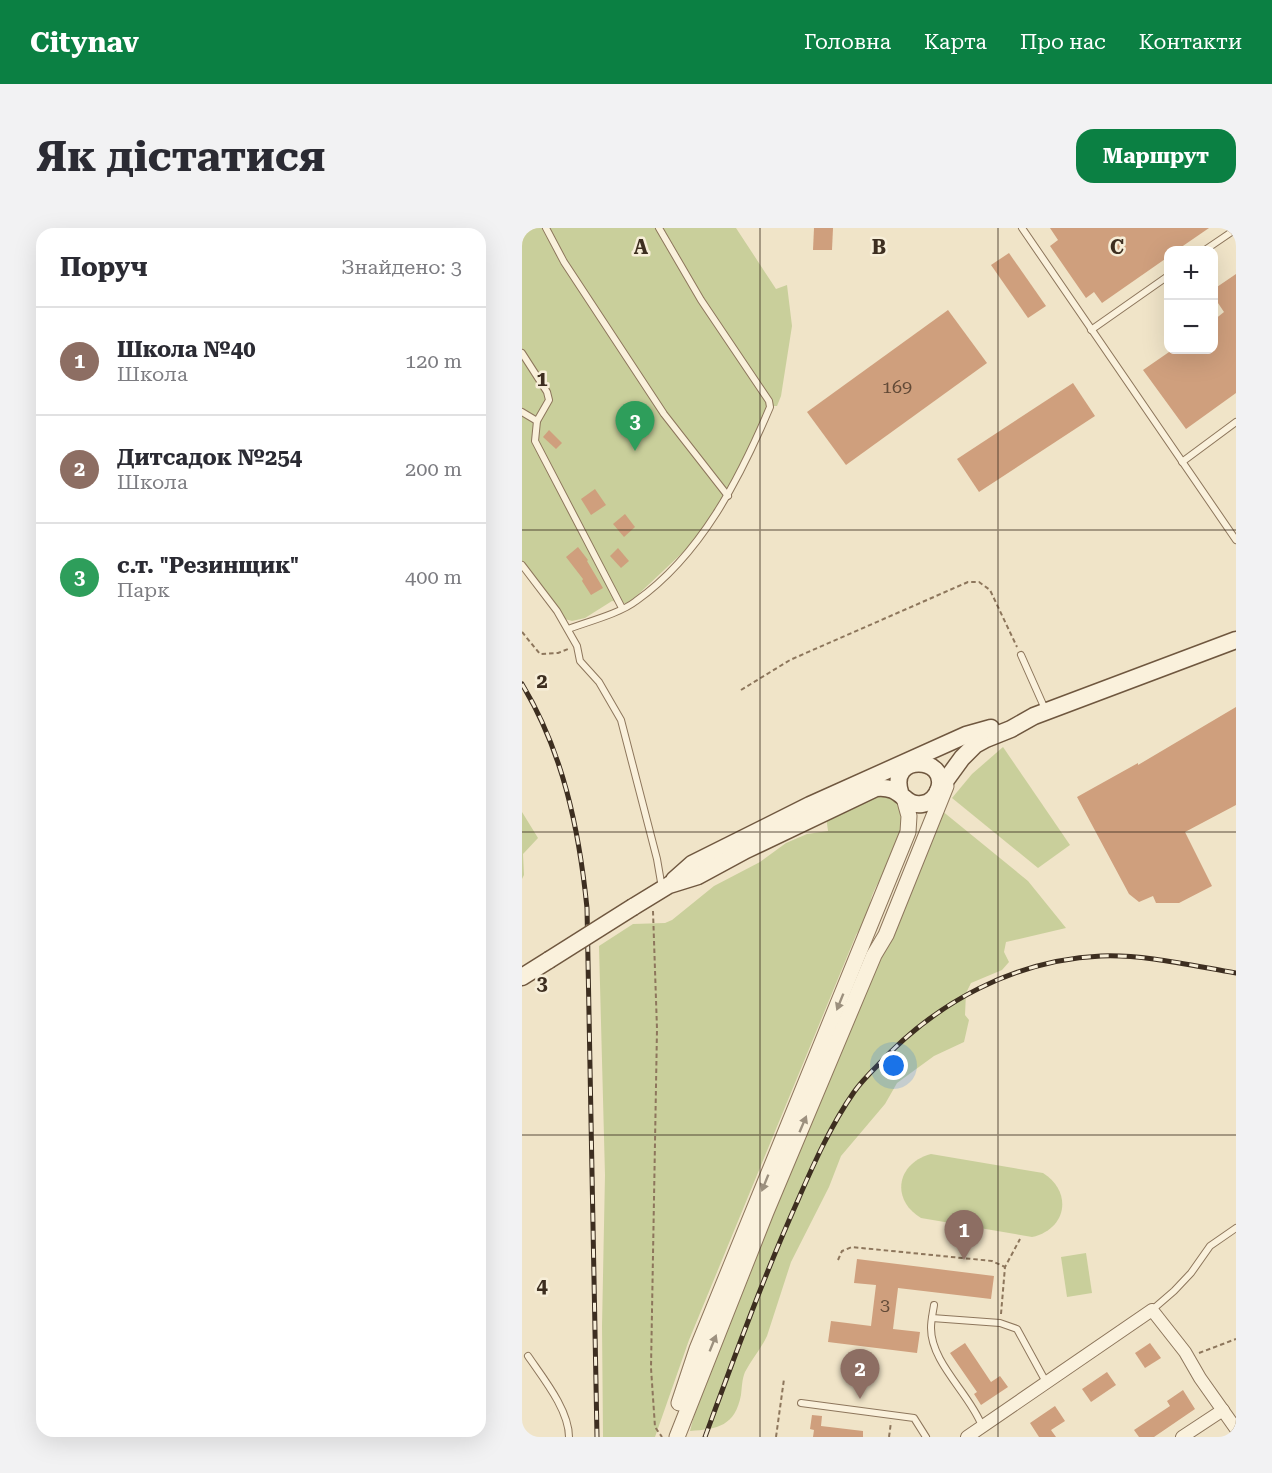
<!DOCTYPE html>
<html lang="uk">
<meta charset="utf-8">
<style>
body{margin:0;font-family:"Roboto Serif",serif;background:#f2f2f3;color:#2b2b33}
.controls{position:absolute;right:18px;top:18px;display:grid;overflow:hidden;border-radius:12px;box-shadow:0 6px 24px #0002}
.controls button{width:54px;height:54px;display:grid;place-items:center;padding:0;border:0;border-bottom:2px solid #e1e1e2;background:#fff;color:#2b2b33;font:30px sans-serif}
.you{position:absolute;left:372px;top:838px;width:21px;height:21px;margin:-15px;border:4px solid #fff;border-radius:50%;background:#1a73e8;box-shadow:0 0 0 9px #1a73e833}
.badge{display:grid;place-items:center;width:39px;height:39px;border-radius:50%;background:#0b8043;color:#fff;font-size:20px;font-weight:700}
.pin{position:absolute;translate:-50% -50px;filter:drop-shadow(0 2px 3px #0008)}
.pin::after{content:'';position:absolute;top:32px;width:21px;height:18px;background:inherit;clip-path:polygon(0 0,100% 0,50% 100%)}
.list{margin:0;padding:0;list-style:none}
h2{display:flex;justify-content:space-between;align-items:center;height:78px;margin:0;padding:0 24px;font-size:26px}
h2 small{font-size:20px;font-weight:400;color:#7c7c81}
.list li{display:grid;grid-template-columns:39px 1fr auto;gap:18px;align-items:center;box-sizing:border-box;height:108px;padding:0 24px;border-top:2px solid #e1e1e2}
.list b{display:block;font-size:22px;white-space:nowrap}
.list p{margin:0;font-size:20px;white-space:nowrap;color:#7c7c81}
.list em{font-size:20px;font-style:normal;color:#7c7c81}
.map{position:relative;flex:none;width:714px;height:1209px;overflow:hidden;border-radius:18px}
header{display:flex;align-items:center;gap:36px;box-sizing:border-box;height:84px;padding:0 30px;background:#0b8043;color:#fff}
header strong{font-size:28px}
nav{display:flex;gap:33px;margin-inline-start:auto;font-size:21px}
.intro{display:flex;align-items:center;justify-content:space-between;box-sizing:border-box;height:144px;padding:0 36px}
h1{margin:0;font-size:42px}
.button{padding:15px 27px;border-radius:18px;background:#0b8043;color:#fff;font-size:21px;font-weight:700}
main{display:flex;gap:36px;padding:0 36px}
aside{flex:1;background:#fff;border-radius:18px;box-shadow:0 6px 24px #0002}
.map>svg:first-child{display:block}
.green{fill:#c9cf9b}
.building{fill:#cf9f7d}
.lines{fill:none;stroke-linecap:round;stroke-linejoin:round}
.service-casing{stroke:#8d765c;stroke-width:8}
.minor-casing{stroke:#8d765c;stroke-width:14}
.tertiary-casing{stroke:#8d765c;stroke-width:17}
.secondary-casing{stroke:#6f573f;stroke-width:19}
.path{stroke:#8d765c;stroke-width:2;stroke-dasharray:4.5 3;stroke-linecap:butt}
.service{stroke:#faf1dc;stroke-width:6}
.minor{stroke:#faf1dc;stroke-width:12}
.tertiary{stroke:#faf1dc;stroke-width:15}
.secondary{stroke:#faf1dc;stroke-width:16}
.rail-casing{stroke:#3d2e20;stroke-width:5}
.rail{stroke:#f7eed8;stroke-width:3;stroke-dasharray:9;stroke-linecap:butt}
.secondary-bridge-casing{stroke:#6f573f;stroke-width:19;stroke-linecap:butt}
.secondary-bridge{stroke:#faf1dc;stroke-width:16}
.oneway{fill:#9c907e}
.grid{fill:none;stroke:#3d2e20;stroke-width:1.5;stroke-opacity:0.55}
.labels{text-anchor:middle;stroke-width:5;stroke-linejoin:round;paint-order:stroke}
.number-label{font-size:18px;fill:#624a37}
.grid-label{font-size:20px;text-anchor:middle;font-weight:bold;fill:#3d2e20;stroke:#f7eed8;stroke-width:5;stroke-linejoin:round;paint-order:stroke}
</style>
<header>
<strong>Citynav</strong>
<nav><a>Головна</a><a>Карта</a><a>Про нас</a><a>Контакти</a></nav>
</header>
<div class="intro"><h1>Як дістатися</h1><a class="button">Маршрут</a></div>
<main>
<aside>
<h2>Поруч<small>Знайдено: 3</small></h2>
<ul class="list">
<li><span class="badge" style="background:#8d6e63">1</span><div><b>Школа №40</b><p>Школа</p></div><em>120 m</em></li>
<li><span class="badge" style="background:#8d6e63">2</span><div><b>Дитсадок №254</b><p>Школа</p></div><em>200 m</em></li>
<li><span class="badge" style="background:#2e9e5b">3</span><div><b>с.т. &quot;Резинщик&quot;</b><p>Парк</p></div><em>400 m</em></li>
</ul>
</aside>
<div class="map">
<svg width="714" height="1209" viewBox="0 0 714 1209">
<rect width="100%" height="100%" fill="#f0e4c8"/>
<g class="green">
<path d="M0,0H214L254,61L265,57L270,98L259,168L255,178H246L212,251L175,311L106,376L90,373L63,390L50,393L43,391L0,336V186L18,191L30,173L24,159L0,122Z"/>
<path d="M0,129L23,164L25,172L14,192L0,183Z"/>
<path d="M481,519L548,617L516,640L430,570L450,546Z"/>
<path d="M357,564C403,577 365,637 352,663C348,671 348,678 346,686C343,693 338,700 334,707L167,1112L133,1209H81L80,1098L83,947L77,718L111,696L143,695L150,692L192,658L238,634L264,615L285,606L306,603L304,588Z"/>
<path d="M419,582L506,653L544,700L484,714L482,724L487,734L480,742L449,755L444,765L443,787L447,792L442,814L412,828L375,855L363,876L319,928L307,959L269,1034L245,1108C239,1121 230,1131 223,1144C220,1151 220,1159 219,1167C213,1198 196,1201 168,1203L174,1180L173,1166L369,707Z"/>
<path d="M0,584L16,610L1,626L2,647L0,651Z"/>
<path d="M409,926L521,945C551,964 545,1001 510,1009L399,990C368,971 375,935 409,926Z"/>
<path d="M564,1025L570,1065L545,1069L539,1029Z"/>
</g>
<g class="building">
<path d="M292,0H311L310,22H291Z"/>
<path d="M528,0H687L655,22H646V29L580,75L572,64L564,70L528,18L536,12Z"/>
<path d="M487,25L524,78L506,90L469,37Z"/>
<path d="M714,46V165L664,201L621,142L650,122H692V92L702,84L692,69V61Z"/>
<path d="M426,82L465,135L324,237L285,184Z"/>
<path d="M551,155L573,188L457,264L435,231Z"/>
<path d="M27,202L40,215L34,221L21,209Z"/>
<path d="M73,261L84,277L69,287L59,271Z"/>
<path d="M103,286L113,299L102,309L91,296Z"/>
<path d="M56,319L66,332L65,333L81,360L69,367L60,353L61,351L44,329Z"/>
<path d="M96,320L107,333L99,340L88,328Z"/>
<path d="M714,479V577L663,604L690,658L657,675H634L631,668L617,674L607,666L555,569L616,535V537Z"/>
<path d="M335,1031L472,1048L469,1071L376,1060L371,1101L398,1104L395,1125L306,1114L309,1093L349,1098L354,1057L332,1055Z"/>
<path d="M443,1115L469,1154L478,1148L486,1159L459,1177L452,1166L455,1164L428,1125Z"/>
<path d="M628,1115L639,1130L623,1140L613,1125Z"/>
<path d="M585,1144L594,1157L569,1174L560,1161Z"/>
<path d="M661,1162L673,1181L632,1209H617L612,1202L648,1178L645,1173Z"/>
<path d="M533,1178L543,1193L529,1202L534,1209H517L508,1195Z"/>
<path d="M290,1187L300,1188L299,1198L341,1203V1209H291L292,1202L288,1201Z"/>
</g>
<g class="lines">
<defs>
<g id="service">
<path d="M24,0L42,34L142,186L206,268"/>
<path d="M500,0L714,312"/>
<path d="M683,22L714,1"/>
<path d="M569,102L646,48"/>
<path d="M0,125L25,164L27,172L15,193L13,213L100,380"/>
<path d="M0,184L15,193"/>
<path d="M660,234L714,194"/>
<path d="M0,337L35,383L55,418L58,433L77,454L99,492L135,631L140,660"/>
<path d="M46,401C65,394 99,385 114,373C179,327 218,250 248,179L247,173L179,72L137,0"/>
<path d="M499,427L523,481"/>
<path d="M412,1077C411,1084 409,1092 409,1100C409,1135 448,1166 460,1198"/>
<path d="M630,1082L652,1063L669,1045L688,1018L714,1000"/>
<path d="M410,1090L478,1095L495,1101L524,1154"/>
<path d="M6,1128C21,1150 47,1182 47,1209"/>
<path d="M279,1175L392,1190L404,1209"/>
</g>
<g id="minor">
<path d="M445,1209L630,1082L663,1124L678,1150L714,1201"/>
<path d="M660,1209L701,1182"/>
</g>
<g id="tertiary">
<path d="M157,1175L175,1121L386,604L387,588L382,570"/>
<path d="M155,1209L244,984L352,727L364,707L424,558"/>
</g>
<g id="secondary">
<path d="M416,563L440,530L453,517L464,511L489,501L512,488L714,412"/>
<path d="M152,652L170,636L288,577L444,507L469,500"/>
<path d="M111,679L147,657L176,648L224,622L354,560C381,557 381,579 400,576C408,575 414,569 417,561C427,528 366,525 378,564"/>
<path d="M0,749L27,732"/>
</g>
</defs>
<use href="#service" class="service-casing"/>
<use href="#minor" class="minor-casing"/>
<use href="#tertiary" class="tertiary-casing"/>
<use href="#secondary" class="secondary-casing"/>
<g class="path">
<path d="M0,404L18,426L36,425L46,421"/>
<path d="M219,462L268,432L446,354H457L468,362L495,419"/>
<path d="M131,683L135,801L129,1140L133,1199L140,1209"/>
<path d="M316,1032L320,1023L330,1019L470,1033L483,1039"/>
<path d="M479,1086L483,1039L498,1011"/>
<path d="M677,1125L714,1111"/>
<path d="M254,1209L262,1151"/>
<path d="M367,1209L369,1194"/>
</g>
<use href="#service" class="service"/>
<use href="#minor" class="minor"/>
<use href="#tertiary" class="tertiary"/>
<use href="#secondary" class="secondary"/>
<defs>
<g id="rail">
<path d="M0,456C41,524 57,601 65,680L75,1209"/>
<path d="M183,1209C212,1130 241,1050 276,972C292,935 309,897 332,864C339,854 348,845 356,837C414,774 493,732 579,728C621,726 672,738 714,745"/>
</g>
</defs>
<use href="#rail" class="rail-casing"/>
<use href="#rail" class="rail"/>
<defs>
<path id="secondary-bridge" d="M27,732L111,679"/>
</defs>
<use href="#secondary-bridge" class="secondary-bridge-casing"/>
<use href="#secondary-bridge" class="secondary-bridge"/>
</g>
<defs><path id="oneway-solid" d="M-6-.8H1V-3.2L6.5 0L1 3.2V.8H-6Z" transform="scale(1.5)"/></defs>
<g class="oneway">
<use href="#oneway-solid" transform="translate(318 774) rotate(112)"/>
<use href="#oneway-solid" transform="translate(281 896) rotate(-67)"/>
<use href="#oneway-solid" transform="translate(243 955) rotate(112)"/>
<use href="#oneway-solid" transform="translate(191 1115) rotate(-68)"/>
</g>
<path class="grid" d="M238,0V1209M476,0V1209M0,302H714M0,604H714M0,907H714"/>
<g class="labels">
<g class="number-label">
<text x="375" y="165">169</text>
<text x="363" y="1083">3</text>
</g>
</g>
<g class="grid-label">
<text x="119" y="26">A</text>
<text x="357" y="26">B</text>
<text x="595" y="26">C</text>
<text x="20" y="158">1</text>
<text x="20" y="460">2</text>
<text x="20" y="762">3</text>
<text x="20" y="1065">4</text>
</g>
</svg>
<div class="controls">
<button>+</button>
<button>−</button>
</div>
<div class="you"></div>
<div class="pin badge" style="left:442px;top:1032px;background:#8d6e63">1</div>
<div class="pin badge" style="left:338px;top:1171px;background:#8d6e63">2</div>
<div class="pin badge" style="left:113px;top:223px;background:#2e9e5b">3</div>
</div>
</main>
